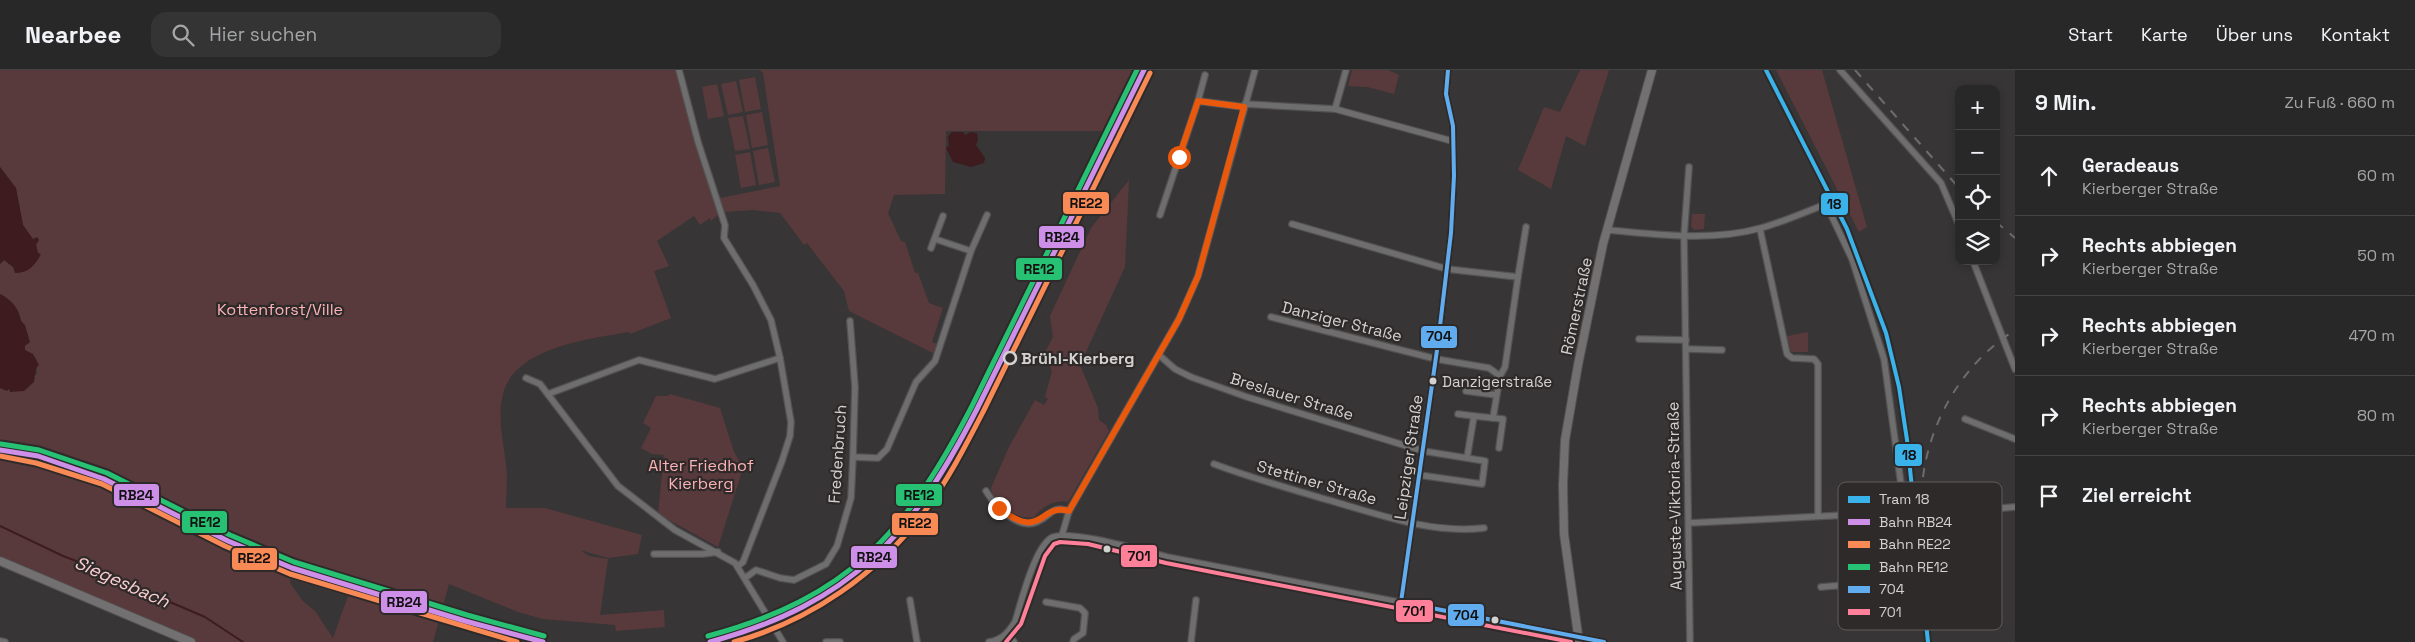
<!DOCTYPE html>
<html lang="de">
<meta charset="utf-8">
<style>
body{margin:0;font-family:"Space Grotesk",sans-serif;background:#353434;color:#f1f3f6}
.controls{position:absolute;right:15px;top:15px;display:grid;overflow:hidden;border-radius:10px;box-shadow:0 2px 8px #0003}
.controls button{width:45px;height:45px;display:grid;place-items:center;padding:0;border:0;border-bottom:1px solid #454445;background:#292828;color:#f1f3f6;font:25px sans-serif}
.stop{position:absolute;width:15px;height:15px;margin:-11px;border:4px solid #ea580c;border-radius:50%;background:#fff}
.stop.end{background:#ea580c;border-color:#fff;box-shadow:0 1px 5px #0008}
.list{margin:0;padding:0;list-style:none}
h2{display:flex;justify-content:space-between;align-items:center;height:65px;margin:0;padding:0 20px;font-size:21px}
h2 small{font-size:16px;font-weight:400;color:#a5a6a8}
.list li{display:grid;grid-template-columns:32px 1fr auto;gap:15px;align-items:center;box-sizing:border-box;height:80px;padding:0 20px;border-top:1px solid #454445}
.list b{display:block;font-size:19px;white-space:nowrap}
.list p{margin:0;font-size:16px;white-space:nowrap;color:#a5a6a8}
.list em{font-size:16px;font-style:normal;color:#a5a6a8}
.icon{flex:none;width:28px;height:28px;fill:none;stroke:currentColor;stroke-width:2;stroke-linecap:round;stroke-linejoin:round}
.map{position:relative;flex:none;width:2015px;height:572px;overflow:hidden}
header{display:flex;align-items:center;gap:30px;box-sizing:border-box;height:70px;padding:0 25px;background:#292828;border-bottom:1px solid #454445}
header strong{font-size:24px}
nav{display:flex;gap:28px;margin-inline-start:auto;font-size:18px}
.search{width:350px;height:45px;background:#353434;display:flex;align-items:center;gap:12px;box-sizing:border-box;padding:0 18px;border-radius:15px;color:#a5a6a8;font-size:19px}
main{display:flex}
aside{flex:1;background:#292828}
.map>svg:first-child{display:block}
.green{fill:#593a3c;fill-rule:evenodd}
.water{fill:#3d1b1e}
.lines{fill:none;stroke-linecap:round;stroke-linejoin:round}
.stream{stroke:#3d1b1e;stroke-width:2}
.minor-casing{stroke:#535151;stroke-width:8}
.secondary-casing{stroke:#535151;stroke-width:10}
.minor{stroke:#6f6e6e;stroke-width:5.5}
.secondary{stroke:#727070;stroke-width:8}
.rail{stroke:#6d6b6b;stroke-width:2;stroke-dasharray:9 9;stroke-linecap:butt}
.bus-1-casing{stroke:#2e2a2a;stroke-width:8}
.bus-2-casing{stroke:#2e2a2a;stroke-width:8}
.bus-1{stroke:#60acee;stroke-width:4}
.bus-2{stroke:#ff8098;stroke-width:4}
.rail-1-casing{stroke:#2e2a2a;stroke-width:9}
.rail-2-casing{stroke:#2e2a2a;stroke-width:9}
.rail-3-casing{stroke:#2e2a2a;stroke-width:9}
.rail-1{stroke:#ce8fe9;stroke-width:5}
.rail-2{stroke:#f98a56;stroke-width:5}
.rail-3{stroke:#26c172;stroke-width:5}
.tram-1-casing{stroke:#2e2a2a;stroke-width:8}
.tram-1{stroke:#3ab3eb;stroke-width:4}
.route{stroke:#ea580c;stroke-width:6}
.stop-dot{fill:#2e2a2a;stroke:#d4d1d1;stroke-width:2.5}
.bus-dot{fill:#d4d1d1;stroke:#2e2a2a;stroke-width:2}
.labels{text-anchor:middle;stroke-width:4.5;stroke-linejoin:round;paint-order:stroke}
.bus-label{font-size:15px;fill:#d4d1d1;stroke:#2e2a2a;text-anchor:start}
.street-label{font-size:16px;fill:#d4d1d1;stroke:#2e2a2a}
.park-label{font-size:16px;fill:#feb2b6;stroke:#2e2a2a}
.stop-label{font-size:16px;font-weight:bold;fill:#d4d1d1;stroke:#2e2a2a;text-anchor:start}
.water-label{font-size:18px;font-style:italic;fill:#fccdcf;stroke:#2e2a2a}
.key{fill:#2e2a2a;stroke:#605c5c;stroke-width:1}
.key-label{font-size:14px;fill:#d4d1d1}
.line-badge{stroke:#2e2a2a;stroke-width:2}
.pale-badge-label{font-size:14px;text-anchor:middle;font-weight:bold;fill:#111}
</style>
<header>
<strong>Nearbee</strong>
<div class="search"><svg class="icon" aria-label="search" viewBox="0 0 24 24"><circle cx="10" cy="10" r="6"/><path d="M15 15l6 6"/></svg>Hier suchen</div>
<nav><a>Start</a><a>Karte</a><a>Über uns</a><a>Kontakt</a></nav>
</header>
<main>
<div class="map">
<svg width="2015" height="572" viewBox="0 0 2015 572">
<rect width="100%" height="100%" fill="#373535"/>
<g class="green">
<path d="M0,0H677L718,145L711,151L710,148L700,155L694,146L657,171L669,196L654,201L671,248L630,264L629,262C589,269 515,277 503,324C496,351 506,380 507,407C507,417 506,428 506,438H545L642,465L638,484L608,488L580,480L589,486L608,489L600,545L664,540L665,557L616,561L615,555L543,549L518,542L449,514L433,572H191L0,487V318L9,319L37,304L36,288L25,280C23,255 23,237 0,224V194L4,190L13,197L38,183L36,175L23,155L16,118L0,97ZM290,509L348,526L333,568L315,541L302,530L290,513Z"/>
<path d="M760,0H1134L1108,61H946L945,124L894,125L888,143L901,171L905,172L915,203H918L929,233L943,238L932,272L937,274L933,283L849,241L844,221L807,173L804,175L780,143L753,140L724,142L720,128L780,116L763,3Z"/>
<path d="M1352,0H1388L1399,5L1394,24L1367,17L1348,16Z"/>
<path d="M1580,0H1609L1585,76L1566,66L1551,119L1518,100L1544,37L1560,42Z"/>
<path d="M1776,0H1822L1867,157L1859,162Z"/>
<path d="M755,7L761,39L745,42L739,10Z"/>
<path d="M736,11L743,42L728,45L721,14Z"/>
<path d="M717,14L724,46L708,49L702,17Z"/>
<path d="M762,42L768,75L752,78L746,45Z"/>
<path d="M743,46L750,79L735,81L728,48Z"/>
<path d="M768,78L775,112L759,115L753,81Z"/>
<path d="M750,82L756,115L741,118L735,85Z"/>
<path d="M1129,110L1125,197L1080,295L1098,338L1099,350L1106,355L1109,361L1068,432C1055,429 1042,437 1034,447C1019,451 993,434 991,418L1009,377L1035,330L1044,335L1048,329L1045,327L1052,301L1044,284L1053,267L1050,246L1091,158Z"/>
<path d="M1692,144H1705L1704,159L1694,160L1691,156Z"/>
<path d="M1808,262V282H1791L1787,266Z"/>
<path d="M670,324L720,338L734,382L743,398L718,477L658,444L664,385L652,384L641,378L651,358L643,353L656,326H668Z"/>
</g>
<g class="water">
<path d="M952,62H963L965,65L971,62L977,63L978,70L976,75L985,88L984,93L971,97L953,92L946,78L949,76L948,66Z"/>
<path d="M0,97L16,118L23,155L33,169L37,167L39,170L36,175L38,183L41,184C35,196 28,203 15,203L13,197L4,190L0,194Z"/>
<path d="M0,224C13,231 18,237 21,251L25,255L30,272L25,276V280L33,284L39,295L36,298L34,312L24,321L10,322L9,319L7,321L0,318Z"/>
</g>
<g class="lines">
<path class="stream" d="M0,456L63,486L113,505L116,512L156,526L205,547L243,572"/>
<defs>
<g id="minor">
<path d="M679,0L698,72L725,155L724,168L753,215L771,250L780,288L791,352L790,366L782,391L743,492L738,496"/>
<path d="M1840,0L1941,113L1959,155"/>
<path d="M1198,31L1205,5"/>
<path d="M1245,34L1335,39L1452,71"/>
<path d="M1335,39L1346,0"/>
<path d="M1689,97L1684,166L1690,572"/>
<path d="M1160,145L1198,31L1244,37"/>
<path d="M1292,154L1447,199L1518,207L1526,157"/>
<path d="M1760,159L1787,284L1792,288L1814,289L1818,294V446"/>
<path d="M1607,160C1657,164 1711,172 1761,158C1783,152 1805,142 1826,134L1852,189L1884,289L1911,488L1918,509L1821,517"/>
<path d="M935,169L971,181"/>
<path d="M931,178L943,146"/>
<path d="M1973,191L2015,299"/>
<path d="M1271,247L1436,289L1489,298L1500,306L1505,297L1518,207"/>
<path d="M1639,269L1686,270"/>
<path d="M1686,279L1722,280"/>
<path d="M1159,285L1175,299L1191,307L1247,327L1423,381L1485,391L1482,414L1419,405"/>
<path d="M526,308L540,314L618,416L675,460L735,493L783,572"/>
<path d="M1466,321L1496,325"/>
<path d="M548,324L639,290L715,309L780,288"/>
<path d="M1458,344L1474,346"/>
<path d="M1493,348L1500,306"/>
<path d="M1965,349L2015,369"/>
<path d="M853,387L878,388L887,379L916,312L935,291L971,181L987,145"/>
<path d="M1467,388L1474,346L1503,349L1499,378"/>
<path d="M1214,394C1254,409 1294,420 1335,432C1383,446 1434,464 1484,458"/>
<path d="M986,421C995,436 1017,460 1037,452C1052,446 1050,435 1069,441"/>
<path d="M1927,440H1977L2015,437"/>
<path d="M1689,453L1906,442"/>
<path d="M1062,465L1069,441L1179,249L1198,206L1255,0"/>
<path d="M654,484H703L718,482"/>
<path d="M745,508L756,500L780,508L794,510L826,494L837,476L851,428L853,387L855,317L850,251"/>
<path d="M910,530L917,572"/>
<path d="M1046,532L1080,538L1085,543L1083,563L1074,569L1073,572"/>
<path d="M1401,532L1438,273L1451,163L1454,106L1453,56L1446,24L1448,0"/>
<path d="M1008,564L1014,572"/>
<path d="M0,571L5,572"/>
<path d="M826,572H840"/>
<path d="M989,572C1002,570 1008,563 1015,552C1021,533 1034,479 1051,468C1066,458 1147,482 1167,487L1604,572"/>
<path d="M1191,572L1196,530"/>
</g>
<g id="secondary">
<path d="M0,491L191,572"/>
<path d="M1579,572L1564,464L1563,415L1565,370L1578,295L1603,174L1652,0"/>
</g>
</defs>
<use href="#minor" class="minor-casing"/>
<use href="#secondary" class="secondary-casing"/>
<use href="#minor" class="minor"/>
<use href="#secondary" class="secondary"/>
<g class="rail">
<path d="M1855,0L1959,118"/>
<path d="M1996,152L2015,168"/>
<path d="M1923,479C1922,455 1920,431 1923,407C1931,347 1965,292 2015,260"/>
</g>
<defs>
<g id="bus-1">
<path d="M1401,532L1438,273L1451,163L1454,106L1453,56L1446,24L1448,0"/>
<path d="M1401,532L1604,572"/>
</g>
<path id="bus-2" d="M1006,572L1021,554L1045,486L1054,474L1060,472L1088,474L1166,493L1571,572"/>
</defs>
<use href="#bus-1" class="bus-1-casing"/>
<use href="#bus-2" class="bus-2-casing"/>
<use href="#bus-1" class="bus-1"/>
<use href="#bus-2" class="bus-2"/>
<defs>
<g id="rail-1">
<path d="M0,380L38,386L104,409L228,471L292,498L465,551L543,572"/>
<path d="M710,572C852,533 912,466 977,339L1144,0"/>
</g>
<g id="rail-2">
<path d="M0,386L36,393L102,414L225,476L290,504L517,572"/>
<path d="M734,572C810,551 878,504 925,441C948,410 966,375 983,342L1150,3"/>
</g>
<g id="rail-3">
<path d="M1,374L39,380L107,403L230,465L294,492L467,545L544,566"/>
<path d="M708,566C849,528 907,462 972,336L1137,0"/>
</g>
</defs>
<use href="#rail-1" class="rail-1-casing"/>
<use href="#rail-2" class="rail-2-casing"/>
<use href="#rail-3" class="rail-3-casing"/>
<use href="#rail-1" class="rail-1"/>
<use href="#rail-2" class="rail-2"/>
<use href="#rail-3" class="rail-3"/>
<defs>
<path id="tram-1" d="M1766,0L1847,159L1886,263L1899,317L1907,370L1928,572"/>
</defs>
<use href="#tram-1" class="tram-1-casing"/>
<use href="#tram-1" class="tram-1"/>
</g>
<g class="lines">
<path class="route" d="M999,438C1043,473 1039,432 1069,441L1179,249L1198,206L1244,37L1198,31L1179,87"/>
</g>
<circle class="stop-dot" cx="1010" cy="288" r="6"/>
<g class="bus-dot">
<circle cx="1433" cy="311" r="4.5"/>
<circle cx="1107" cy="479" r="4.5"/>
<circle cx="1495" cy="550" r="4.5"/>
</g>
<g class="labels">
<g class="bus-label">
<text x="1442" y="317">Danzigerstraße</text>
</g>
<g class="street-label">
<text transform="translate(1576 236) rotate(-78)" y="6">Römerstraße</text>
<text transform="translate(1342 251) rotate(14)" y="6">Danziger Straße</text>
<text transform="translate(1292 326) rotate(17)" y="6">Breslauer Straße</text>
<text transform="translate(837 384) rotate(-86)" y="6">Fredenbruch</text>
<text transform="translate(1408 387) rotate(-82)" y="6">Leipziger Straße</text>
<text transform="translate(1317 412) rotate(16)" y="6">Stettiner Straße</text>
<text transform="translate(1674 426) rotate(-91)" y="6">Auguste-Viktoria-Straße</text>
</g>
<g class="park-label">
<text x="280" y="245">Kottenforst/Ville</text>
<text x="701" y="401">Alter Friedhof<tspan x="701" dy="18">Kierberg</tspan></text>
</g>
<g class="stop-label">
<text x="1021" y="294">Brühl-Kierberg</text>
</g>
<g class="water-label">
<text transform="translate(122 512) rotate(24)" y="6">Siegesbach</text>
</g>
</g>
<rect x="1838" y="412" width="164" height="148" rx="8" class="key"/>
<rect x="1848" y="426" width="22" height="7" fill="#3ab3eb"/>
<rect x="1848" y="449" width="22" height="6" fill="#ce8fe9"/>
<rect x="1848" y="471" width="22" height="7" fill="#f98a56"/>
<rect x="1848" y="494" width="22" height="6" fill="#26c172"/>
<rect x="1848" y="516" width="22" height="7" fill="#60acee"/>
<rect x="1848" y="539" width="22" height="6" fill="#ff8098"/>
<g class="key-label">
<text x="1879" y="434">Tram 18</text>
<text x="1879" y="457">Bahn RB24</text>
<text x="1879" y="479">Bahn RE22</text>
<text x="1879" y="502">Bahn RE12</text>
<text x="1879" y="524">704</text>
<text x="1879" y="547">701</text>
</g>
<g class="line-badge">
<rect x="1062" y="121" width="48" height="24" rx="5" fill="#f98a56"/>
<rect x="1820" y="122" width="29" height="24" rx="5" fill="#3ab3eb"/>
<rect x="1038" y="155" width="47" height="24" rx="5" fill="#ce8fe9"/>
<rect x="1015" y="187" width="48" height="24" rx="5" fill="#26c172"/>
<rect x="1420" y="255" width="38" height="24" rx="5" fill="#60acee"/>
<rect x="1894" y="373" width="29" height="24" rx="5" fill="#3ab3eb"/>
<rect x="113" y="413" width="47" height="24" rx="5" fill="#ce8fe9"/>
<rect x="895" y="413" width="48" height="24" rx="5" fill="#26c172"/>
<rect x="181" y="440" width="47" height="24" rx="5" fill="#26c172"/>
<rect x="891" y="442" width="48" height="24" rx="5" fill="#f98a56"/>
<rect x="1120" y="474" width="38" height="24" rx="5" fill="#ff8098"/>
<rect x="850" y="475" width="48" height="24" rx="5" fill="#ce8fe9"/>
<rect x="231" y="477" width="47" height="24" rx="5" fill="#f98a56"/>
<rect x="380" y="520" width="48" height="24" rx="5" fill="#ce8fe9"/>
<rect x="1395" y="529" width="39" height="24" rx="5" fill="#ff8098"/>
<rect x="1447" y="533" width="38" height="24" rx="5" fill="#60acee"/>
</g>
<g class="pale-badge-label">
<text x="1086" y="138">RE22</text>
<text x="1834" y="139">18</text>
<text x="1062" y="172">RB24</text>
<text x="1039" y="204">RE12</text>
<text x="1439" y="271">704</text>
<text x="1909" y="390">18</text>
<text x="136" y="430">RB24</text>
<text x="919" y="430">RE12</text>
<text x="205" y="457">RE12</text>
<text x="915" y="458">RE22</text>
<text x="1139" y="491">701</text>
<text x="874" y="492">RB24</text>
<text x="254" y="493">RE22</text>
<text x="404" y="537">RB24</text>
<text x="1414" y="546">701</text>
<text x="1466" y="550">704</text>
</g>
</svg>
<div class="controls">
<button>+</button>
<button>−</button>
<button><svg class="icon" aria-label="locate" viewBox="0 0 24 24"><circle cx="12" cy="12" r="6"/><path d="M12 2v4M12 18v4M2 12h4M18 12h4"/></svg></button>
<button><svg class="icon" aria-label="layers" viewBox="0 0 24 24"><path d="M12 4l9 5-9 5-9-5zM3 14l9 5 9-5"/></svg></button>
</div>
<div class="stop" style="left:1179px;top:87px"></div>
<div class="stop end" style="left:999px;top:438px"></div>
</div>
<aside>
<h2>9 Min.<small>Zu Fuß · 660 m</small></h2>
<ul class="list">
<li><svg class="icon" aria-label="ahead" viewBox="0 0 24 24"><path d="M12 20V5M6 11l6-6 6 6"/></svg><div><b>Geradeaus</b><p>Kierberger Straße</p></div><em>60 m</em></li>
<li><svg class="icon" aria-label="right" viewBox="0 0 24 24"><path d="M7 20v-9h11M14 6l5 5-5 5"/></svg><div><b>Rechts abbiegen</b><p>Kierberger Straße</p></div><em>50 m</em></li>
<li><svg class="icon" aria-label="right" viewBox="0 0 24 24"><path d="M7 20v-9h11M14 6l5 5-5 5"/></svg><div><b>Rechts abbiegen</b><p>Kierberger Straße</p></div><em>470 m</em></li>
<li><svg class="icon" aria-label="right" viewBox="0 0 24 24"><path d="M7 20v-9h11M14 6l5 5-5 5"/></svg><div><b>Rechts abbiegen</b><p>Kierberger Straße</p></div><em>80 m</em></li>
<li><svg class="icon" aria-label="arrive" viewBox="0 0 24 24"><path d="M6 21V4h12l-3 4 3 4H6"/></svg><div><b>Ziel erreicht</b></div></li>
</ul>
</aside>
</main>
